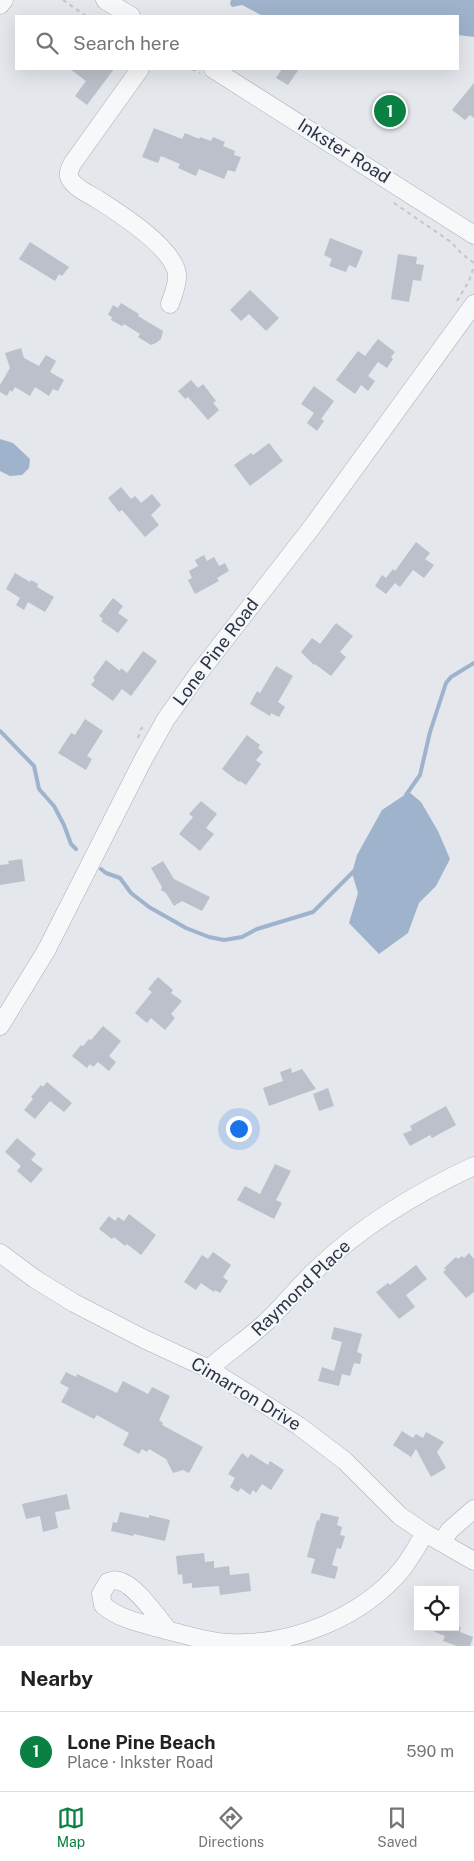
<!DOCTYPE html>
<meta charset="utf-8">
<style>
body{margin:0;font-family:"Public Sans",sans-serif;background:#f2f2f2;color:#202124}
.controls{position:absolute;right:15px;bottom:15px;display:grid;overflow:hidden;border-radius:0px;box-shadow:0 5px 20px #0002}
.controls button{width:45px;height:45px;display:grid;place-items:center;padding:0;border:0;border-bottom:1px solid #e0e0e0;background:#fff;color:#202124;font:25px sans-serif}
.you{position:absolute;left:238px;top:1128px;width:18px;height:18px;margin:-12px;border:4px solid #fff;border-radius:50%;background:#1a73e8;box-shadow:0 0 0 8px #1a73e833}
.badge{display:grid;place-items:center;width:32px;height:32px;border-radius:50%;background:#0b8043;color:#fff;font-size:16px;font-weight:700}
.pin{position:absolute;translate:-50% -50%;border:2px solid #fff;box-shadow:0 1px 5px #0006}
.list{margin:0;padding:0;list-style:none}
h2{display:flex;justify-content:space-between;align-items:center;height:65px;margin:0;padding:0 20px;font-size:21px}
h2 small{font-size:16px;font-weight:400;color:#757577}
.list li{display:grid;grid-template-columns:32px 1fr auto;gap:15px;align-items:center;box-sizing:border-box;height:80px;padding:0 20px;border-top:1px solid #e0e0e0}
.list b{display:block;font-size:19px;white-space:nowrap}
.list p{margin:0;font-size:16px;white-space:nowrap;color:#757577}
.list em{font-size:16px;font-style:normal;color:#757577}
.icon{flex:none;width:28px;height:28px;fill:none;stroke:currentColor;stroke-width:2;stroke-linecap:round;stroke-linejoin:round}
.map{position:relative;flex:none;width:474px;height:1646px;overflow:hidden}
.search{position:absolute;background:#fff;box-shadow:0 5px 20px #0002;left:15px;right:15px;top:15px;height:55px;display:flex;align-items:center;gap:12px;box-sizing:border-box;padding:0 18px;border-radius:0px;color:#757577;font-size:19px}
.sheet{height:145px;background:#fff}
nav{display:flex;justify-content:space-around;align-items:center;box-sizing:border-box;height:70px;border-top:1px solid #e0e0e0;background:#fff;font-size:14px;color:#757577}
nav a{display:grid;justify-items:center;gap:2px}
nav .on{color:#0b8043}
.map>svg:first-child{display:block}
.water{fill:#9fb4cc}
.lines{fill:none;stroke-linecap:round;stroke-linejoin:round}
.stream{stroke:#9fb4cc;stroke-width:4}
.building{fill:#bbc0ca}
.minor-casing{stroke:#a9aeb7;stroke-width:19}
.path{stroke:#c2c5cb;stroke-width:2;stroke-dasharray:4 4;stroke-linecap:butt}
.minor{stroke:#f7f8fa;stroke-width:18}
.labels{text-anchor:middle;stroke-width:4;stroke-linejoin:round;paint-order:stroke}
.street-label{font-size:18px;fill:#2b3445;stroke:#f4f6f9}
</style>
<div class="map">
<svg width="474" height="1646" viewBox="0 0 474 1646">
<rect width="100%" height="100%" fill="#e4e7ec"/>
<g class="water">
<path d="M231,0H474V37L458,35V16H263L242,5L232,7L230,4Z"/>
<path d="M0,439L13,443L30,459L29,468L22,475L10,476L0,471Z"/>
<path d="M409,792L421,802L438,831L450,859L436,886L419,903L408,933L379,954L349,923L358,893L352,873L357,855L382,810Z"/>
</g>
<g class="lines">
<g class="stream">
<path d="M0,731L34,766L39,789L54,806L64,825L71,844L76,849"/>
<path d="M406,795L420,775L430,732L446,683L451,677L474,663"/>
<path d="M101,869L106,873L120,878L131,893L149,907L186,928L209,937L224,940L242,937L257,929L313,912L354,871"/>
</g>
</g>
<g class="building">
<path d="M70,69H114L87,105L75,96L86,81Z"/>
<path d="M282,69H299L288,85L276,78Z"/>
<path d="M474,83V118L470,115L465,120L452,110Z"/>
<path d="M154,128L182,139L185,133L199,139L200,137L211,141L213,137L225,142L223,146L235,151L234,155L241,157L235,172L228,170L224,179L199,169L196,176L178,168L180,164L161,156L158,163L142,157Z"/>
<path d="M330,238L363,251L356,268L349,265L346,272L329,266L332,259L324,255Z"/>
<path d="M30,242L69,267L62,276L59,274L55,281L19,259Z"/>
<path d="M398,254L417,257L416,264L424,265L421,281L413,280L409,302L391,299Z"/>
<path d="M250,290L279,318L266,331L249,314L241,321L230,310Z"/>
<path d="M121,303L139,314L138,316L163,331L161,339L156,343L151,345L138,337L140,334L124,324L122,326L111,320L112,317L108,315L113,305L118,308Z"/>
<path d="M378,339L395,352L391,357L393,359L387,368L378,362L368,376L375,381L368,391L361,385L355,394L336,380L358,351L365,356Z"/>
<path d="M21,348L24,358L39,366L46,355L56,361L50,372L64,380L58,391L53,389L49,396L35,387L30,396L15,387L12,392L10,390L7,396L0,392V385L10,368L5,353Z"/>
<path d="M191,380L198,388L203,384L216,401L213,403L219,410L208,420L188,397L185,399L178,391Z"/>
<path d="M314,386L334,401L321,419L324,421L317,431L307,423L314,413L301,404Z"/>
<path d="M269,443L283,461L250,486L234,465L251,453L253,455Z"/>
<path d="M121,487L131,499L135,496L141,503L152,494L161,505L151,515L159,525L145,537L122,510L119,512L108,498Z"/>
<path d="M416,542L430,553L425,559L434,565L424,578L413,570L400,587L395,583L386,594L375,586L382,575L386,578L393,569L395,571Z"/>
<path d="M204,555L207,561L214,557L219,566L225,563L229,571L217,578L219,581L195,594L188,580L192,578L189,571L198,566L195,560Z"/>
<path d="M15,573L30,582L31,580L38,584L37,587L54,597L45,612L28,602L24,610L16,605L20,598L6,589Z"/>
<path d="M113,598L123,606L118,613L128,620L118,633L101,621L103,619L99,616Z"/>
<path d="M336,623L353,636L340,652L346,657L331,676L315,664L314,665L301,652L312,638L320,644Z"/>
<path d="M143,651L157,661L131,696L122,689L113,701L91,685L95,680L93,678L106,660L120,671L121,668L127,673Z"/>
<path d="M276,666L293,676L278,702L285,707L279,717L271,713L270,716L250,704L257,691L260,693Z"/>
<path d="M85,719L103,731L87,756L92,759L86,770L58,753L71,733L75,735Z"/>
<path d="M247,735L260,745L258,748L263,752L256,760L261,764L246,785L240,781L239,782L222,769Z"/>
<path d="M201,801L217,814L206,828L214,834L200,851L179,834L193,817L189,814Z"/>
<path d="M22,859L25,881L0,885V865L9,864L8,861Z"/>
<path d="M163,861L174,879L210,897L202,911L182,901L174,906L166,893L161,890L162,887L151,868Z"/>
<path d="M158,977L173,990L171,993L182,1001L171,1014L175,1018L165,1030L151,1018L147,1023L135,1013L152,992L148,989Z"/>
<path d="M103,1026L121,1041L109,1056L116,1062L109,1071L98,1062L93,1067L90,1064L87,1068L72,1056L81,1045L83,1046L89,1039L91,1040Z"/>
<path d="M291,1068L292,1073L302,1069L316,1089L269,1106L263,1088L283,1081L280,1072Z"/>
<path d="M47,1082L72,1103L64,1112L50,1101L35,1119L24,1110L33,1099L31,1097L41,1085L43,1087Z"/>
<path d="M328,1088L334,1106L319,1111L313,1094Z"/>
<path d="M446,1106L456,1125L432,1138L430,1135L410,1146L403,1134L412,1130L410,1126Z"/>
<path d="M17,1138L36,1154L31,1160L43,1169L31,1183L17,1171L21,1166L5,1152Z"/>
<path d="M275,1164L291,1171L276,1200L282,1203L274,1219L237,1200L245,1186L260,1194Z"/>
<path d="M129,1214L156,1235L141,1255L127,1244L125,1246L114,1237L112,1239L99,1229L109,1216L115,1221L118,1217L124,1221Z"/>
<path d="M213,1252L231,1265L223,1277L228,1281L220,1293L215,1290L214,1292L201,1283L196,1290L184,1282L202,1255L208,1259Z"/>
<path d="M469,1253L474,1259V1292L466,1298L443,1272L446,1270L444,1268L456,1257L458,1259L462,1256L464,1258Z"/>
<path d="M416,1265L427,1279L406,1295L415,1307L399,1319L376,1292L388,1283L390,1285Z"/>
<path d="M334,1327L362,1334L357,1352L362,1354L360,1364L354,1363L350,1376L342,1374L339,1386L318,1381L322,1367L334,1371L342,1342L331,1339Z"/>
<path d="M66,1372L76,1377L77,1374L117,1393L123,1381L148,1394L152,1387L170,1396L159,1420L163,1423L162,1425L203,1447L189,1473L183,1470L173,1473L166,1459L149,1449L147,1452L142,1449L139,1454L123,1445L129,1433L97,1415L94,1419L61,1402L69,1388L60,1383Z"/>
<path d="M402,1431L413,1438L416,1434L423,1438L426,1432L444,1442L437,1452L446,1468L431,1477L416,1449L411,1457L393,1445Z"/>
<path d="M242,1453L248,1458L251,1454L268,1465L270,1461L284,1470L271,1490L262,1484L256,1493L253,1490L250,1495L241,1488L238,1492L230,1487L235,1478L228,1474Z"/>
<path d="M67,1494L70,1509L55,1512L58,1528L43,1532L40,1516L26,1519L22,1504Z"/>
<path d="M120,1512L149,1518V1515L170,1520L165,1541L134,1534L133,1536L111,1531L113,1522L117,1523Z"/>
<path d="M321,1513L339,1517L337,1525L342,1527L340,1535L345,1536L341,1549L337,1548L332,1565L338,1567L335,1579L311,1573L315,1559L307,1557L317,1520L319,1521Z"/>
<path d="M204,1553L205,1562L214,1561V1568L229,1566L230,1575L249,1573L251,1591L220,1595L219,1586L192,1588V1583L183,1584L182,1574L178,1575L176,1556Z"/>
<path d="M423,1627H461L460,1632L473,1637L470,1646H457L443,1641L445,1636Z"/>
</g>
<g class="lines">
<defs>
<g id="minor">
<path d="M105,0L131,16"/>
<path d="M0,5L4,0"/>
<path d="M140,69L72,164C70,169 67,174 70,179C75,188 89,194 97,199C119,213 173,247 177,274C178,284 173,295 170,304"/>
<path d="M213,69L474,235"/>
<path d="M0,1026L46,951L144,758L166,719L198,674L312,527L474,304"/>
<path d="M0,1253L35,1279L74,1303L144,1339L209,1369L299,1426L345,1461L400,1516L425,1533L474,1561"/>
<path d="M209,1369C227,1352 247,1340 265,1323C284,1306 299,1285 318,1268C363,1225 418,1192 474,1166"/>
<path d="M442,1541L450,1530L474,1509"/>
<path d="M168,1630C157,1617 136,1585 119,1581C115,1579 112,1581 108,1582L101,1594L103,1605C120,1620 145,1624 166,1630C187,1635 207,1642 229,1643C292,1646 363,1617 403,1568C411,1557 418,1545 425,1533"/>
</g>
</defs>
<use href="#minor" class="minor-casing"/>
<g class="path">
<path d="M63,0L86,16"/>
<path d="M192,69L200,73"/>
<path d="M394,203L451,242L462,254L474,263"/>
<path d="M457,301L469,281L474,266"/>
<path d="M138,738L141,729L145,725"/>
</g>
<use href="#minor" class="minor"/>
</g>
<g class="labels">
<g class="street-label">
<text transform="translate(344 151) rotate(32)" y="6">Inkster Road</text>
<text transform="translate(216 652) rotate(-53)" y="6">Lone Pine Road</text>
<text transform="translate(301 1288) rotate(-44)" y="6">Raymond Place</text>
<text transform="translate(246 1394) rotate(31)" y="6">Cimarron Drive</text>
</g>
</g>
</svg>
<div class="controls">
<button><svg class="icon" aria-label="locate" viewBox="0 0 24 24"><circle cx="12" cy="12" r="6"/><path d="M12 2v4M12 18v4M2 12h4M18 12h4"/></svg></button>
</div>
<div class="you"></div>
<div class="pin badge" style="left:390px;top:111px">1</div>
<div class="search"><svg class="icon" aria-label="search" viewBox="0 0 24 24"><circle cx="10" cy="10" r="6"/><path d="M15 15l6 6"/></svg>Search here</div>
</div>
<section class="sheet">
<h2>Nearby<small></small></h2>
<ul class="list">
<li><span class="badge">1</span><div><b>Lone Pine Beach</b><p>Place · Inkster Road</p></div><em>590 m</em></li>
</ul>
</section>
<nav>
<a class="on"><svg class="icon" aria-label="map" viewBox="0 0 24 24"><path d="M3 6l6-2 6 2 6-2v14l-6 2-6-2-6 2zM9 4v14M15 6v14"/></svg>Map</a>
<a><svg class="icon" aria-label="directions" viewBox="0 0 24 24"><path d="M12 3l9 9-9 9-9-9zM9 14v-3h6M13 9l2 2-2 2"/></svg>Directions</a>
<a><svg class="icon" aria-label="saved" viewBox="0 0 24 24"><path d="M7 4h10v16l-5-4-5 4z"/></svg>Saved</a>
</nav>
